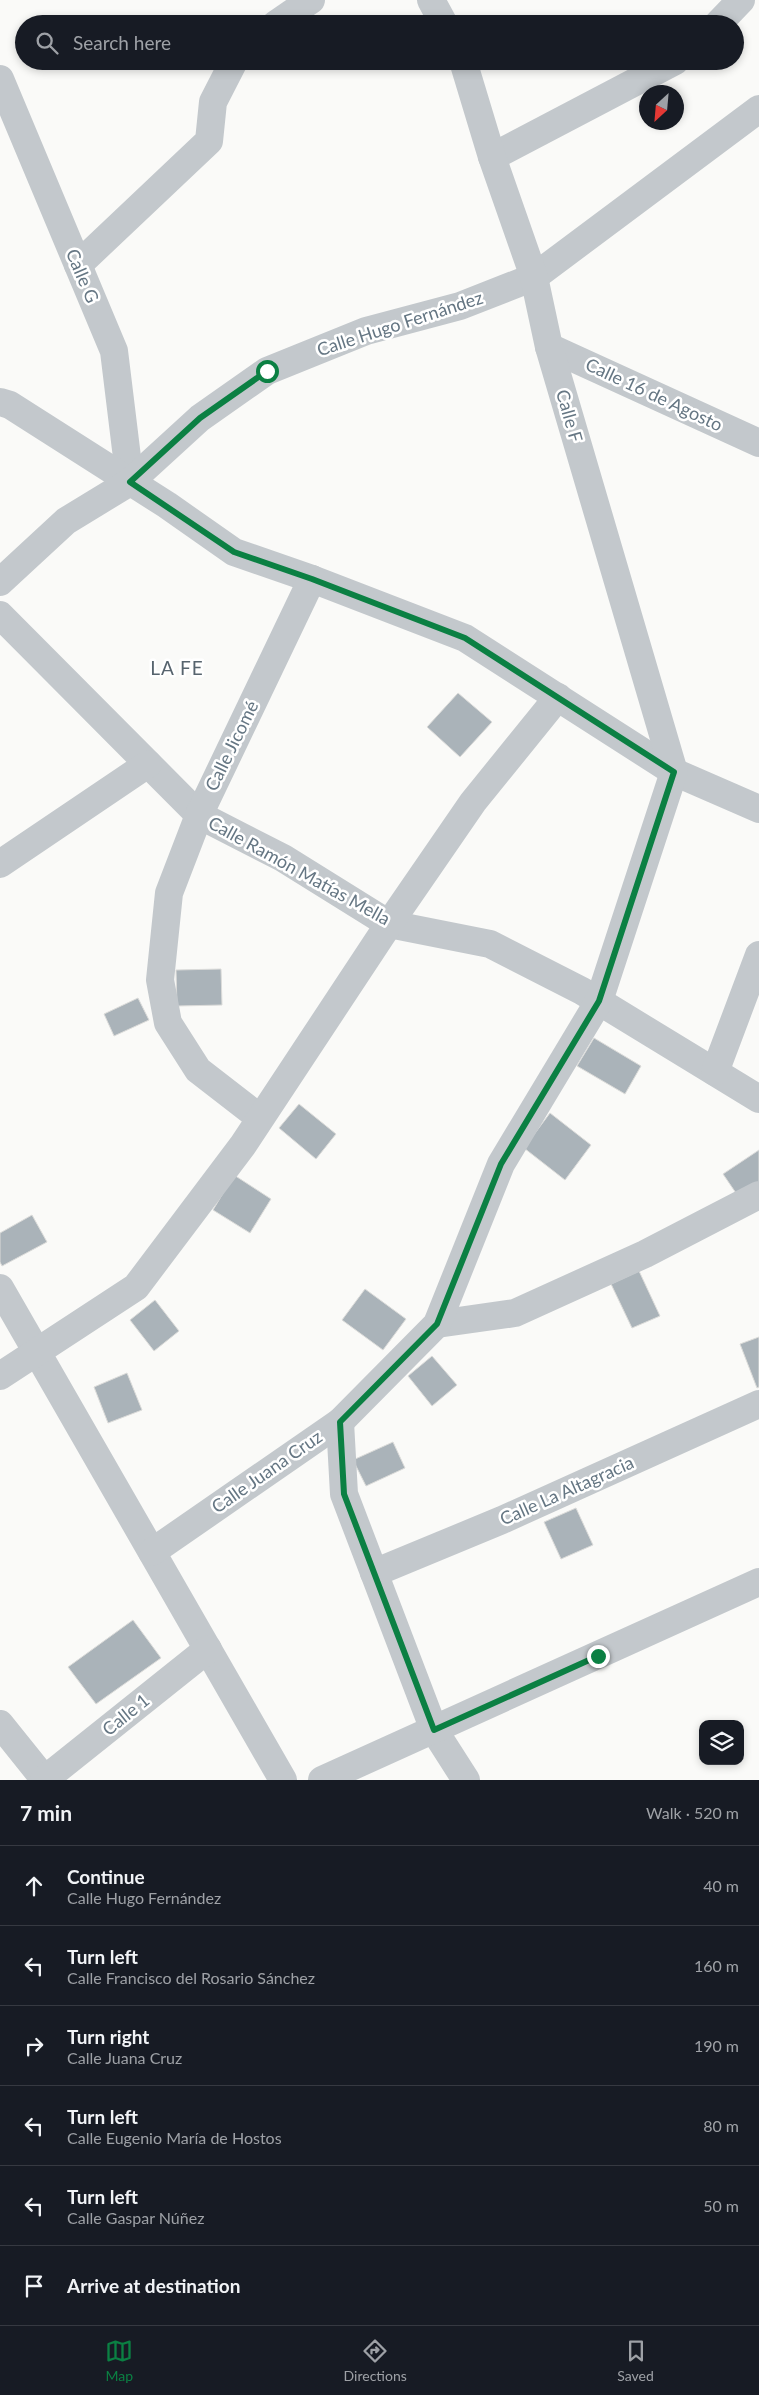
<!DOCTYPE html>
<meta charset="utf-8">
<style>
body{margin:0;font-family:Lato,sans-serif;background:#20242c;color:#f1f3f6}
.controls{position:absolute;right:15px;bottom:15px;display:grid;overflow:hidden;border-radius:10px;box-shadow:0 2px 8px #0003}
.controls button{width:45px;height:45px;display:grid;place-items:center;padding:0;border:0;border-bottom:1px solid #363941;background:#171b24;color:#f1f3f6;font:25px sans-serif}
.compass{position:absolute;left:639px;top:85px;width:45px;height:45px;border-radius:50%;background:#171b24;box-shadow:0 2px 8px #0003;rotate:206deg}
.stop{position:absolute;width:15px;height:15px;margin:-11px;border:4px solid #0b8043;border-radius:50%;background:#fff}
.stop.end{background:#0b8043;border-color:#fff;box-shadow:0 1px 5px #0008}
.list{margin:0;padding:0;list-style:none}
h2{display:flex;justify-content:space-between;align-items:center;height:65px;margin:0;padding:0 20px;font-size:21px}
h2 small{font-size:16px;font-weight:400;color:#9ea1a6}
.list li{display:grid;grid-template-columns:32px 1fr auto;gap:15px;align-items:center;box-sizing:border-box;height:80px;padding:0 20px;border-top:1px solid #363941}
.list b{display:block;font-size:19px;white-space:nowrap}
.list p{margin:0;font-size:16px;white-space:nowrap;color:#9ea1a6}
.list em{font-size:16px;font-style:normal;color:#9ea1a6}
.icon{flex:none;width:28px;height:28px;fill:none;stroke:currentColor;stroke-width:2;stroke-linecap:round;stroke-linejoin:round}
.map{position:relative;flex:none;width:759px;height:1780px;overflow:hidden}
.search{position:absolute;background:#171b24;box-shadow:0 2px 8px #0003;left:15px;right:15px;top:15px;height:55px;display:flex;align-items:center;gap:12px;box-sizing:border-box;padding:0 18px;border-radius:28px;color:#9ea1a6;font-size:19px}
.sheet{height:545px;background:#171b24}
nav{display:flex;justify-content:space-around;align-items:center;box-sizing:border-box;height:70px;border-top:1px solid #363941;background:#171b24;font-size:14px;color:#9ea1a6}
nav a{display:grid;justify-items:center;gap:2px}
nav .on{color:#0b8043}
.map>svg:first-child{display:block}
.building{fill:#aab3b9;stroke:#dcdcda}
.lines{fill:none;stroke-linecap:round;stroke-linejoin:round}
.minor{stroke:#c3c8cc;stroke-width:28}
.route{stroke:#0b8043;stroke-width:6}
.labels{text-anchor:middle;stroke-width:5;stroke-linejoin:round;paint-order:stroke}
.street-label{font-size:18px;fill:#657683;stroke:#fff}
.neighbourhood-label{font-size:19px;letter-spacing:1px;fill:#57646e;stroke:#fff}
</style>
<div class="map">
<svg width="759" height="1780" viewBox="0 0 759 1780">
<rect width="100%" height="100%" fill="#fafaf8"/>
<g class="building">
<path d="M458,693L492,722L460,757L427,727Z"/>
<path d="M221,969L222,1005L177,1006L176,970Z"/>
<path d="M138,998L149,1020L114,1036L104,1014Z"/>
<path d="M594,1038L641,1066L625,1094L577,1066Z"/>
<path d="M299,1104L336,1134L316,1159L279,1128Z"/>
<path d="M550,1113L591,1145L565,1180L524,1148Z"/>
<path d="M759,1150V1182L738,1196L723,1174Z"/>
<path d="M234,1175L271,1199L250,1233L213,1210Z"/>
<path d="M32,1215L47,1242L2,1266L0,1262V1233Z"/>
<path d="M639,1271L660,1316L632,1328L611,1284Z"/>
<path d="M365,1289L406,1319L383,1350L342,1320Z"/>
<path d="M155,1300L179,1331L154,1351L130,1320Z"/>
<path d="M759,1337V1387L757,1388L740,1344Z"/>
<path d="M432,1356L457,1385L432,1406L408,1376Z"/>
<path d="M127,1373L142,1410L108,1423L94,1387Z"/>
<path d="M393,1442L405,1468L366,1486L353,1460Z"/>
<path d="M576,1508L593,1545L561,1559L544,1522Z"/>
<path d="M133,1620L161,1658L96,1704L68,1667Z"/>
</g>
<g class="lines">
<g class="minor">
<path d="M431,0L444,24"/>
<path d="M276,24L311,0"/>
<path d="M718,24L741,0"/>
<path d="M0,79L114,351L130,482"/>
<path d="M492,157L675,61"/>
<path d="M78,265L209,141L213,102L234,61"/>
<path d="M549,347L759,443"/>
<path d="M0,402L10,405L167,505L234,552L312,579L465,638L674,772L759,809"/>
<path d="M0,582L66,521L130,482L200,418L267,371L366,331L460,306L534,277L759,109"/>
<path d="M0,615L199,815L283,858L389,924L490,944L582,991L759,1099"/>
<path d="M0,864L148,764"/>
<path d="M715,1072L759,955"/>
<path d="M260,1118L198,1070L168,1023L160,980L169,893L199,815L312,579"/>
<path d="M0,1288L283,1780"/>
<path d="M437,1324L515,1313L645,1254L759,1195"/>
<path d="M0,1376L136,1287L243,1145L389,924L473,802L558,697"/>
<path d="M340,1422L344,1494L434,1730L466,1780"/>
<path d="M152,1552L340,1422L437,1324L501,1164L599,1001L674,772L549,347L534,277L492,157L463,61"/>
<path d="M374,1573L502,1520L759,1404"/>
<path d="M0,1724L45,1780"/>
<path d="M44,1780L208,1649"/>
<path d="M322,1780L759,1582"/>
</g>
</g>
<g class="lines">
<path class="route" d="M267,371L200,418L130,482L234,552L312,579L465,638L674,772L599,1001L501,1164L437,1324L340,1422L344,1494L434,1730L598,1656"/>
</g>
<g class="labels">
<g class="street-label">
<text transform="translate(82 276) rotate(67)" y="6">Calle G</text>
<text transform="translate(400 324) rotate(-18)" y="6">Calle Hugo Fernández</text>
<text transform="translate(654 395) rotate(25)" y="6">Calle 16 de Agosto</text>
<text transform="translate(569 416) rotate(74)" y="6">Calle F</text>
<text transform="translate(232 746) rotate(-64)" y="6">Calle Jicomé</text>
<text transform="translate(299 871) rotate(29)" y="6">Calle Ramón Matías Mella</text>
<text transform="translate(267 1472) rotate(-35)" y="6">Calle Juana Cruz</text>
<text transform="translate(567 1491) rotate(-24)" y="6">Calle La Altagracia</text>
<text transform="translate(126 1715) rotate(-39)" y="6">Calle 1</text>
</g>
<g class="neighbourhood-label">
<text x="177" y="675">LA FE</text>
</g>
</g>
</svg>
<div class="controls">
<button><svg class="icon" aria-label="layers" viewBox="0 0 24 24"><path d="M12 4l9 5-9 5-9-5zM3 14l9 5 9-5"/></svg></button>
</div>
<svg class="compass" viewBox="-18 -18 36 36"><path d="M0-13l5 13h-10z" fill="#e53935"/><path d="M0 13l5-13h-10z" fill="#9ea1a6"/></svg>
<div class="stop" style="left:267px;top:371px"></div>
<div class="stop end" style="left:598px;top:1656px"></div>
<div class="search"><svg class="icon" aria-label="search" viewBox="0 0 24 24"><circle cx="10" cy="10" r="6"/><path d="M15 15l6 6"/></svg>Search here</div>
</div>
<section class="sheet">
<h2>7 min<small>Walk · 520 m</small></h2>
<ul class="list">
<li><svg class="icon" aria-label="ahead" viewBox="0 0 24 24"><path d="M12 20V5M6 11l6-6 6 6"/></svg><div><b>Continue</b><p>Calle Hugo Fernández</p></div><em>40 m</em></li>
<li><svg class="icon" aria-label="left" viewBox="0 0 24 24"><path d="M17 20v-9H6M10 6l-5 5 5 5"/></svg><div><b>Turn left</b><p>Calle Francisco del Rosario Sánchez</p></div><em>160 m</em></li>
<li><svg class="icon" aria-label="right" viewBox="0 0 24 24"><path d="M7 20v-9h11M14 6l5 5-5 5"/></svg><div><b>Turn right</b><p>Calle Juana Cruz</p></div><em>190 m</em></li>
<li><svg class="icon" aria-label="left" viewBox="0 0 24 24"><path d="M17 20v-9H6M10 6l-5 5 5 5"/></svg><div><b>Turn left</b><p>Calle Eugenio María de Hostos</p></div><em>80 m</em></li>
<li><svg class="icon" aria-label="left" viewBox="0 0 24 24"><path d="M17 20v-9H6M10 6l-5 5 5 5"/></svg><div><b>Turn left</b><p>Calle Gaspar Núñez</p></div><em>50 m</em></li>
<li><svg class="icon" aria-label="arrive" viewBox="0 0 24 24"><path d="M6 21V4h12l-3 4 3 4H6"/></svg><div><b>Arrive at destination</b></div></li>
</ul>
</section>
<nav>
<a class="on"><svg class="icon" aria-label="map" viewBox="0 0 24 24"><path d="M3 6l6-2 6 2 6-2v14l-6 2-6-2-6 2zM9 4v14M15 6v14"/></svg>Map</a>
<a><svg class="icon" aria-label="directions" viewBox="0 0 24 24"><path d="M12 3l9 9-9 9-9-9zM9 14v-3h6M13 9l2 2-2 2"/></svg>Directions</a>
<a><svg class="icon" aria-label="saved" viewBox="0 0 24 24"><path d="M7 4h10v16l-5-4-5 4z"/></svg>Saved</a>
</nav>
